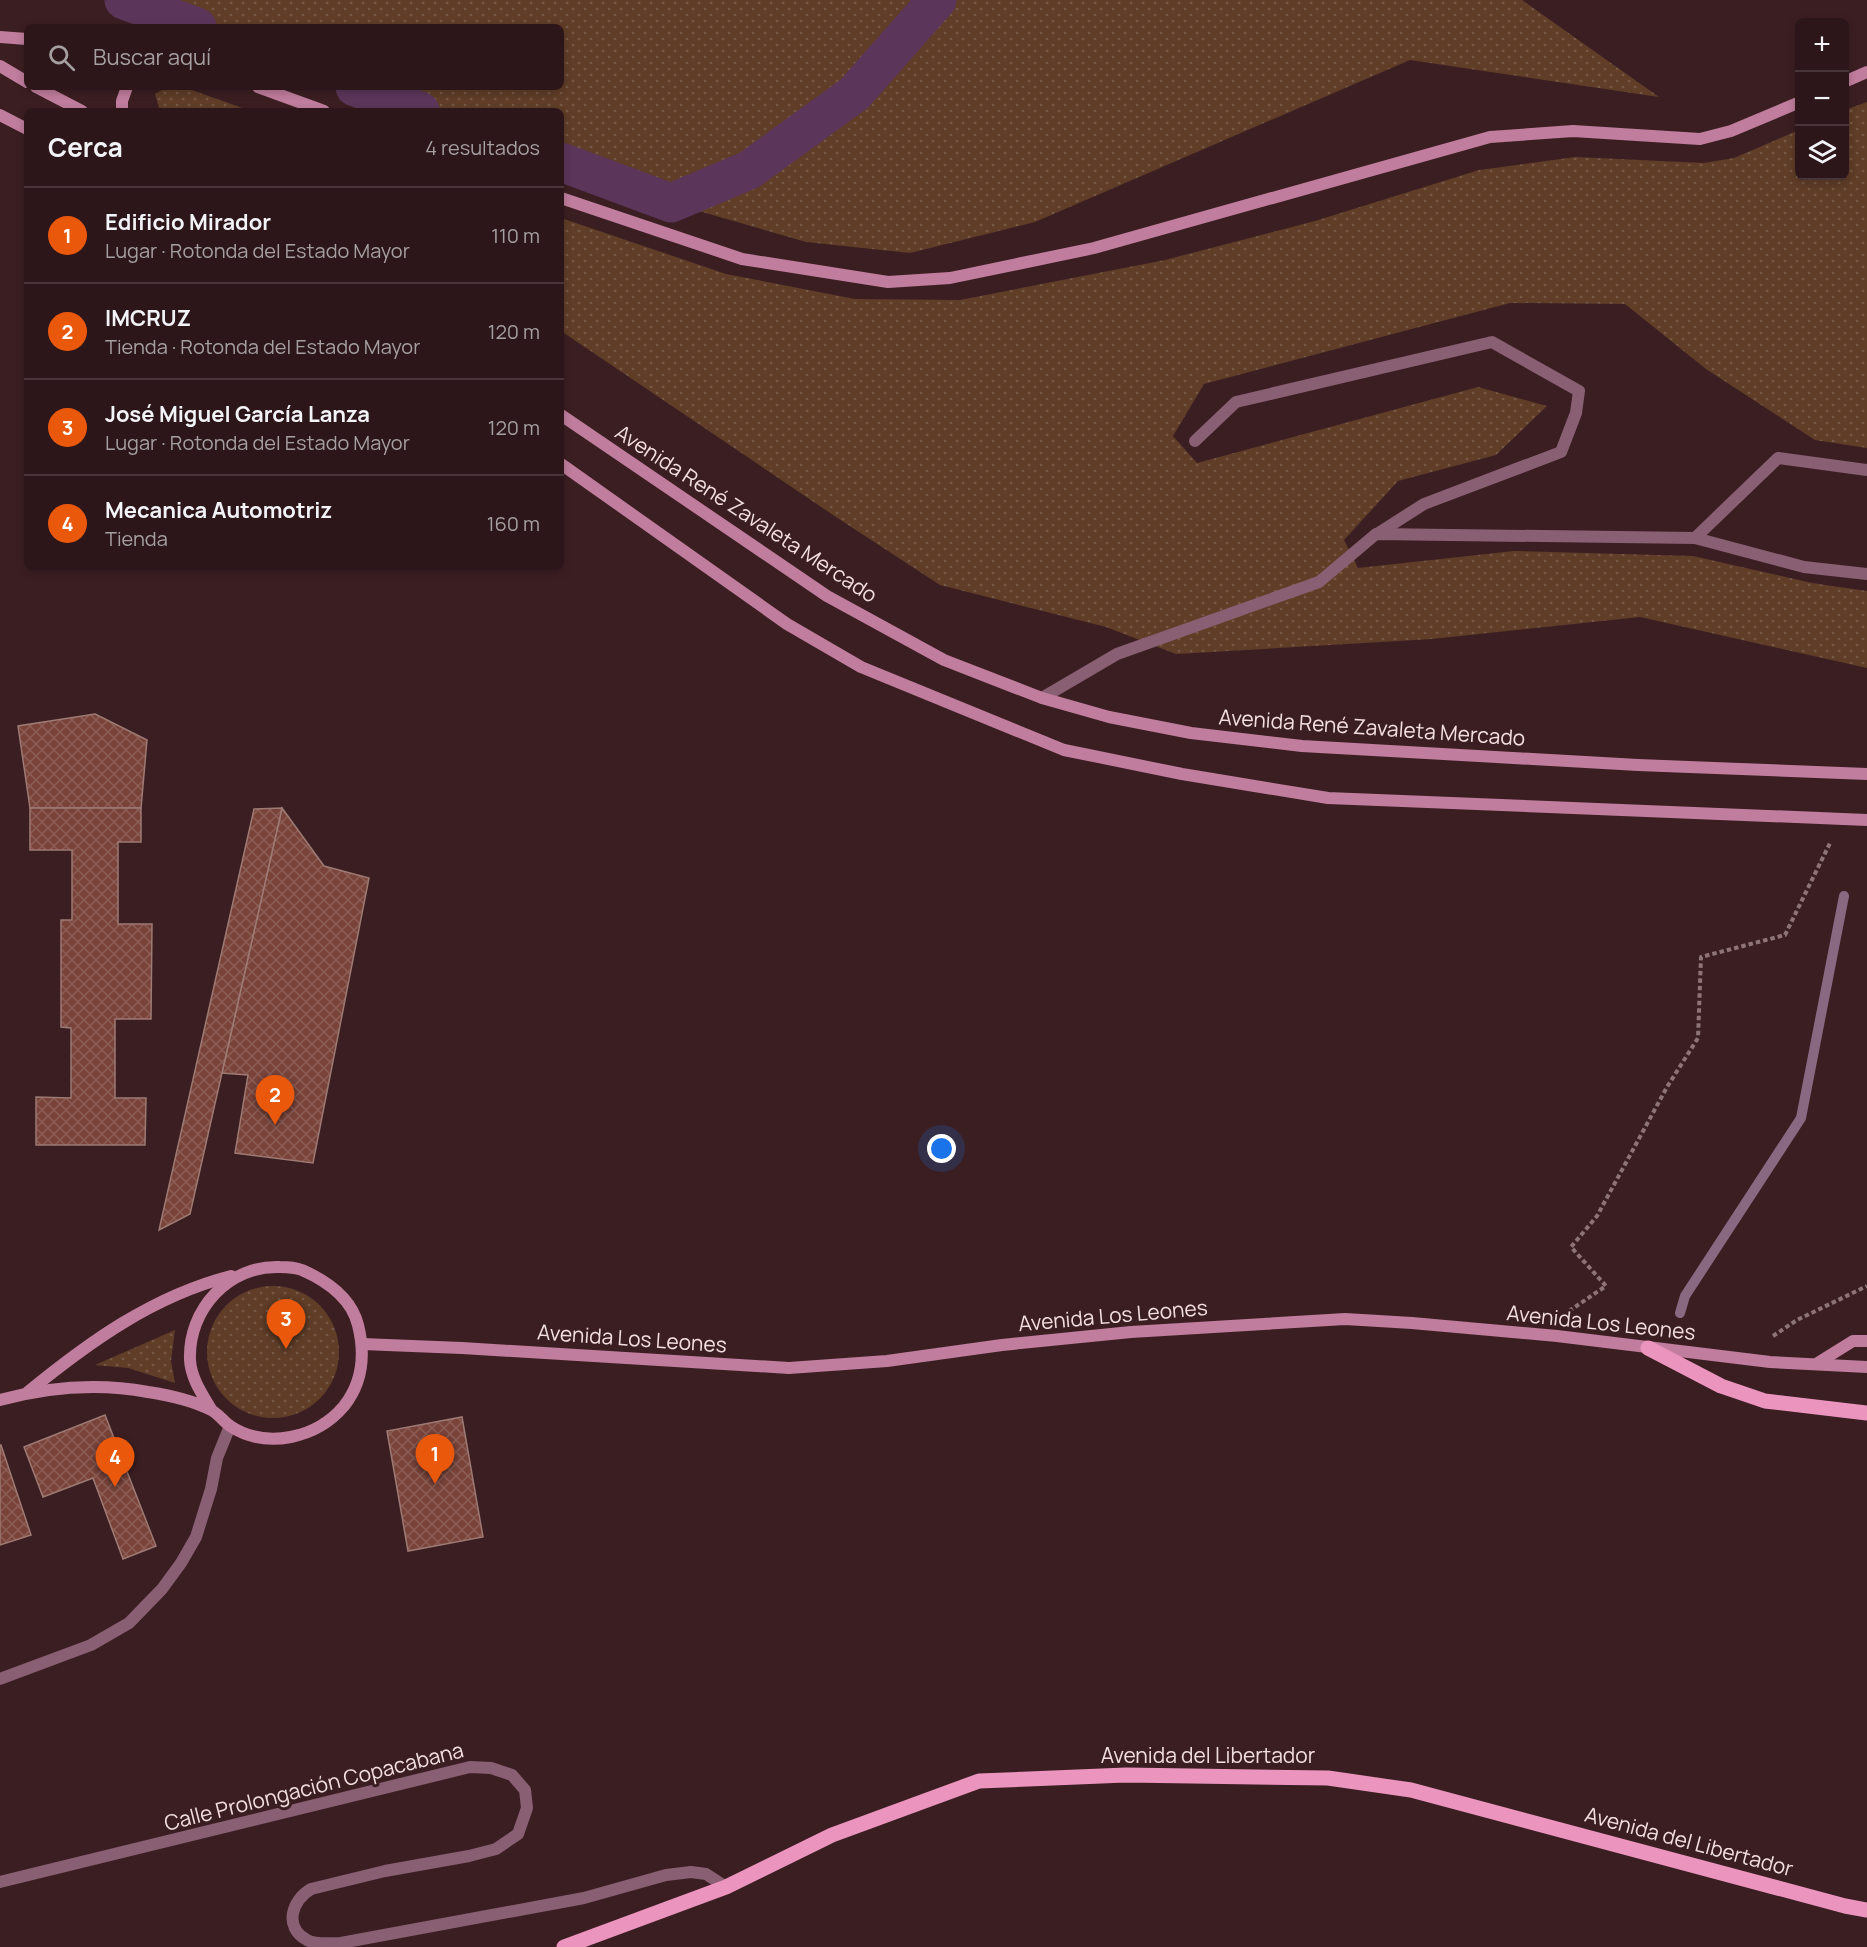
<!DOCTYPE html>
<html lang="es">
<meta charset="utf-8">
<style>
body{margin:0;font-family:Manrope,sans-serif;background:#341f23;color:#f1f3f6}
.controls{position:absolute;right:18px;top:18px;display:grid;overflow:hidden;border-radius:9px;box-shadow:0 3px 9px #0003}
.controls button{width:54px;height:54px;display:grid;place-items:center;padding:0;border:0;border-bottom:2px solid #483539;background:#2c161a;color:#f1f3f6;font:30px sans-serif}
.you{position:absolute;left:942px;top:1149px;width:21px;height:21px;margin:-15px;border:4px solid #fff;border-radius:50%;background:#1a73e8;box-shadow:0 0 0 9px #1a73e833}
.badge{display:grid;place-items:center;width:39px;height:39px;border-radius:50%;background:#ea580c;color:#fff;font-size:20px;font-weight:700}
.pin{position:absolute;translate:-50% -50px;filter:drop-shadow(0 2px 3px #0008)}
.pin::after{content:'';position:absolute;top:32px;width:21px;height:18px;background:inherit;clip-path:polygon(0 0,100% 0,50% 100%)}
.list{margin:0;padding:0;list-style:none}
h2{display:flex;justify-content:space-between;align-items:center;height:78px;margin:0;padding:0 24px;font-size:26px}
h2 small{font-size:20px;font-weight:400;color:#a69fa2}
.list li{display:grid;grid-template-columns:39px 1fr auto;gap:18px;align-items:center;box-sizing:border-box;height:96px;padding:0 24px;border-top:2px solid #483539}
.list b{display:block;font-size:22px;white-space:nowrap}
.list p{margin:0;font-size:20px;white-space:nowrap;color:#a69fa2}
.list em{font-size:20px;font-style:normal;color:#a69fa2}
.icon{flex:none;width:33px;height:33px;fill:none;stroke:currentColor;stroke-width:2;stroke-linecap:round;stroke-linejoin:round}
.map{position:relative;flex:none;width:1867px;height:1947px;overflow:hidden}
.search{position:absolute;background:#2c161a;box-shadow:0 3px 9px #0003;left:24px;top:24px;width:540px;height:66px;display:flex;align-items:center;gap:15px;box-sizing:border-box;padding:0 21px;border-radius:9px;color:#a69fa2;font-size:22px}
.panel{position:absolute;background:#2c161a;box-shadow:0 3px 9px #0003;left:24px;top:108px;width:540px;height:462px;border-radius:9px}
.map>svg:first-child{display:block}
.grass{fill:url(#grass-dots)}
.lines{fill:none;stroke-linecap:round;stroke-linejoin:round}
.stream{stroke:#896882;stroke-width:10}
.canal{stroke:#5c365a;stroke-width:39}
.building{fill:url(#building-cross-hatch);stroke:#9d7a73;stroke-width:1.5}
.path{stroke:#8d7477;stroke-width:4;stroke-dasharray:4.5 3;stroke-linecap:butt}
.service{stroke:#895f73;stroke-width:12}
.tertiary{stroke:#895f73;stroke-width:12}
.secondary{stroke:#c07d9d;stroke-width:12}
.primary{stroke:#eb94be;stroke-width:15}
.labels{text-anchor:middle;stroke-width:6;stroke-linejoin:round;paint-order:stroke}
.street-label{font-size:21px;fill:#f2dee0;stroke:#3b1e22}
</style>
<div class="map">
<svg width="1867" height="1947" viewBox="0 0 1867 1947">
<defs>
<pattern id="grass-dots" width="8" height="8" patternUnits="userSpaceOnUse" patternTransform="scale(1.5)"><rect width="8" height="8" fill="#5f3d27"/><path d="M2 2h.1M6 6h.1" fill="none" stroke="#765946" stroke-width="1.8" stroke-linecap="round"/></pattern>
<pattern id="building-cross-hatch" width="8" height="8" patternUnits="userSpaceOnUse" patternTransform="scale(1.5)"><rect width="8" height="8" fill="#79433a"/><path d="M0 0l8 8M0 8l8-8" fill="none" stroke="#8c5e56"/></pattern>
</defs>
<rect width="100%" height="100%" fill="#3b1e22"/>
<g class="grass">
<path d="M136,0H1522L1659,97L1410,60L1035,222L910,253L806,242L671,203L561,162V111H420L355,87H561V27H197L145,7Z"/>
<path d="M167,87H183L251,111H160L155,94Z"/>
<path d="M1867,102V448L1815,440L1706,369L1625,304L1510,303L1204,384L1173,436L1197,463L1478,387L1547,406L1496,455L1398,481L1344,540L1358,568L1514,551L1693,556L1812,583L1867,591V668L1640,617L1432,639L1176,654L1106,627L940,585L833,515L561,331V218L726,274L855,299L960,300L1165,260L1315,221L1479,170L1575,157L1704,163L1734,158L1799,130L1800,176H1844L1845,110Z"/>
<circle cx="273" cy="1352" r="66"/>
<path d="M175,1330L171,1361L175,1383L128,1368L95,1365Z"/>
</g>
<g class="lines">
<path class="stream" d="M1680,1313L1685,1296L1801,1118L1844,896"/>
<g class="canal">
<path d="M124,0L197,27"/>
<path d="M355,87L420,111"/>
<path d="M561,162L671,203L749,170L854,94L937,0"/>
</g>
</g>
<g class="building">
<path d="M95,714L147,740L141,808H30L18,726Z"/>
<path d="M30,808H141V842H118V924H152L151,1019H115V1098H146L145,1145H36V1097L71,1098V1028L61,1027V920H72V850H30Z"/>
<path d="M282,808L324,866L369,878L313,1163L235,1153L248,1075L222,1073Z"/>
<path d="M282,808L190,1214L159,1230L254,809Z"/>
<path d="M105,1415L156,1546L123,1559L93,1478L43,1497L24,1447Z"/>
<path d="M462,1417L483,1537L408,1551L387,1431Z"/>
<path d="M0,1445H1L31,1535L0,1545Z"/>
</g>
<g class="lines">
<g class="path">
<path d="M1569,1311L1606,1286L1571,1247L1597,1216L1667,1087L1698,1038L1701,957L1785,935L1830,843"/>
<path d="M1773,1336L1797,1320L1867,1286"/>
</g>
<g class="service">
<path d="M1195,441L1236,402L1492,342L1579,391L1576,413L1561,452L1424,504L1377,534"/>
<path d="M1695,538L1804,567L1867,574"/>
<path d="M1042,698L1117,654L1319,582L1376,534L1695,538L1778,458L1867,470"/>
</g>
<g class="tertiary">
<path d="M0,1679L91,1645L129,1623L162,1589L181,1563L196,1537L211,1489L217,1458L230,1426"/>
<path d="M0,1882L470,1767L491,1768L512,1775L525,1790L527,1808L518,1834L496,1849L469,1856L385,1871L311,1889C292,1900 283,1927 307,1940C316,1945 330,1943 341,1943L584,1898L666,1875L691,1872L706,1874L726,1887"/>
</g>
<g class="secondary">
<path d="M0,37L27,39"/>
<path d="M0,66L27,82"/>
<path d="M1844,82L1867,72"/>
<path d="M36,87L82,111"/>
<path d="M258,87L324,111"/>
<path d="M122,111V101L127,87"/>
<path d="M0,115L27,129"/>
<path d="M561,198L742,259L888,282L950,278L1094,248L1490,137L1573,131L1700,139L1731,131L1800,102"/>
<path d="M561,415L827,596L944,660L1042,698L1109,717L1191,733L1302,746L1638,765L1867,774"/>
<path d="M561,464L787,624L861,667L1064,750L1182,774L1328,798L1867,820"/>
<path d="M362,1344L462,1348L789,1368L887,1361L1002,1345L1131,1332L1345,1319L1412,1323L1557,1336L1770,1362L1867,1367"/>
<path d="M1816,1364L1853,1341H1867"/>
<path d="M28,1392C89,1342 153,1296 231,1276"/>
<path d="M0,1400C48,1387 99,1383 148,1392C168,1395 191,1400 209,1409C217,1412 223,1421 230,1426C267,1450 317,1438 344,1406C363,1382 365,1353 358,1325C351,1297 327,1281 302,1270C294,1267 288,1267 280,1267C229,1265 188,1309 190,1360C191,1378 202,1394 211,1409"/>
</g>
<g class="primary">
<path d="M1648,1348L1721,1386L1765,1401L1867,1413"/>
<path d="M564,1947L726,1887L832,1835L979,1781L1126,1775L1328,1778L1411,1790L1845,1906L1867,1910"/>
</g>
</g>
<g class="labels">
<g class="street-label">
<text transform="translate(746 514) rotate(33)" y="7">Avenida René Zavaleta Mercado</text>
<text transform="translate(1372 728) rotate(4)" y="7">Avenida René Zavaleta Mercado</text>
<text transform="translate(1113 1316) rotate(-5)" y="7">Avenida Los Leones</text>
<text transform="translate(1601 1323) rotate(6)" y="7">Avenida Los Leones</text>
<text transform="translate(632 1339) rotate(4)" y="7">Avenida Los Leones</text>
<text x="1208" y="1763">Avenida del Libertador</text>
<text transform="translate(314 1787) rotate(-14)" y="7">Calle Prolongación Copacabana</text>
<text transform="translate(1689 1842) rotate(15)" y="7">Avenida del Libertador</text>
</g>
</g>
</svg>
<div class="controls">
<button>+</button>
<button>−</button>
<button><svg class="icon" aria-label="layers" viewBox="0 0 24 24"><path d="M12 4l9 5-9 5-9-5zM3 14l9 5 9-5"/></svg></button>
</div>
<div class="you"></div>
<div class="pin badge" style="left:435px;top:1484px">1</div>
<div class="pin badge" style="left:275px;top:1125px">2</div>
<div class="pin badge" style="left:286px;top:1349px">3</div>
<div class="pin badge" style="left:115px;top:1487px">4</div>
<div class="search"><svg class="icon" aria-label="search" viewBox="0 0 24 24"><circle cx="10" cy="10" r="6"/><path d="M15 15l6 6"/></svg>Buscar aquí</div>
<section class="panel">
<h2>Cerca<small>4 resultados</small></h2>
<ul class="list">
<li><span class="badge">1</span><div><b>Edificio Mirador</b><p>Lugar · Rotonda del Estado Mayor</p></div><em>110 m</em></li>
<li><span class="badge">2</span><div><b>IMCRUZ</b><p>Tienda · Rotonda del Estado Mayor</p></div><em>120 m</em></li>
<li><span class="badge">3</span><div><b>José Miguel García Lanza</b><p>Lugar · Rotonda del Estado Mayor</p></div><em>120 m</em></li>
<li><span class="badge">4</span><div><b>Mecanica Automotriz</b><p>Tienda</p></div><em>160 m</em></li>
</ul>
</section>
</div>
